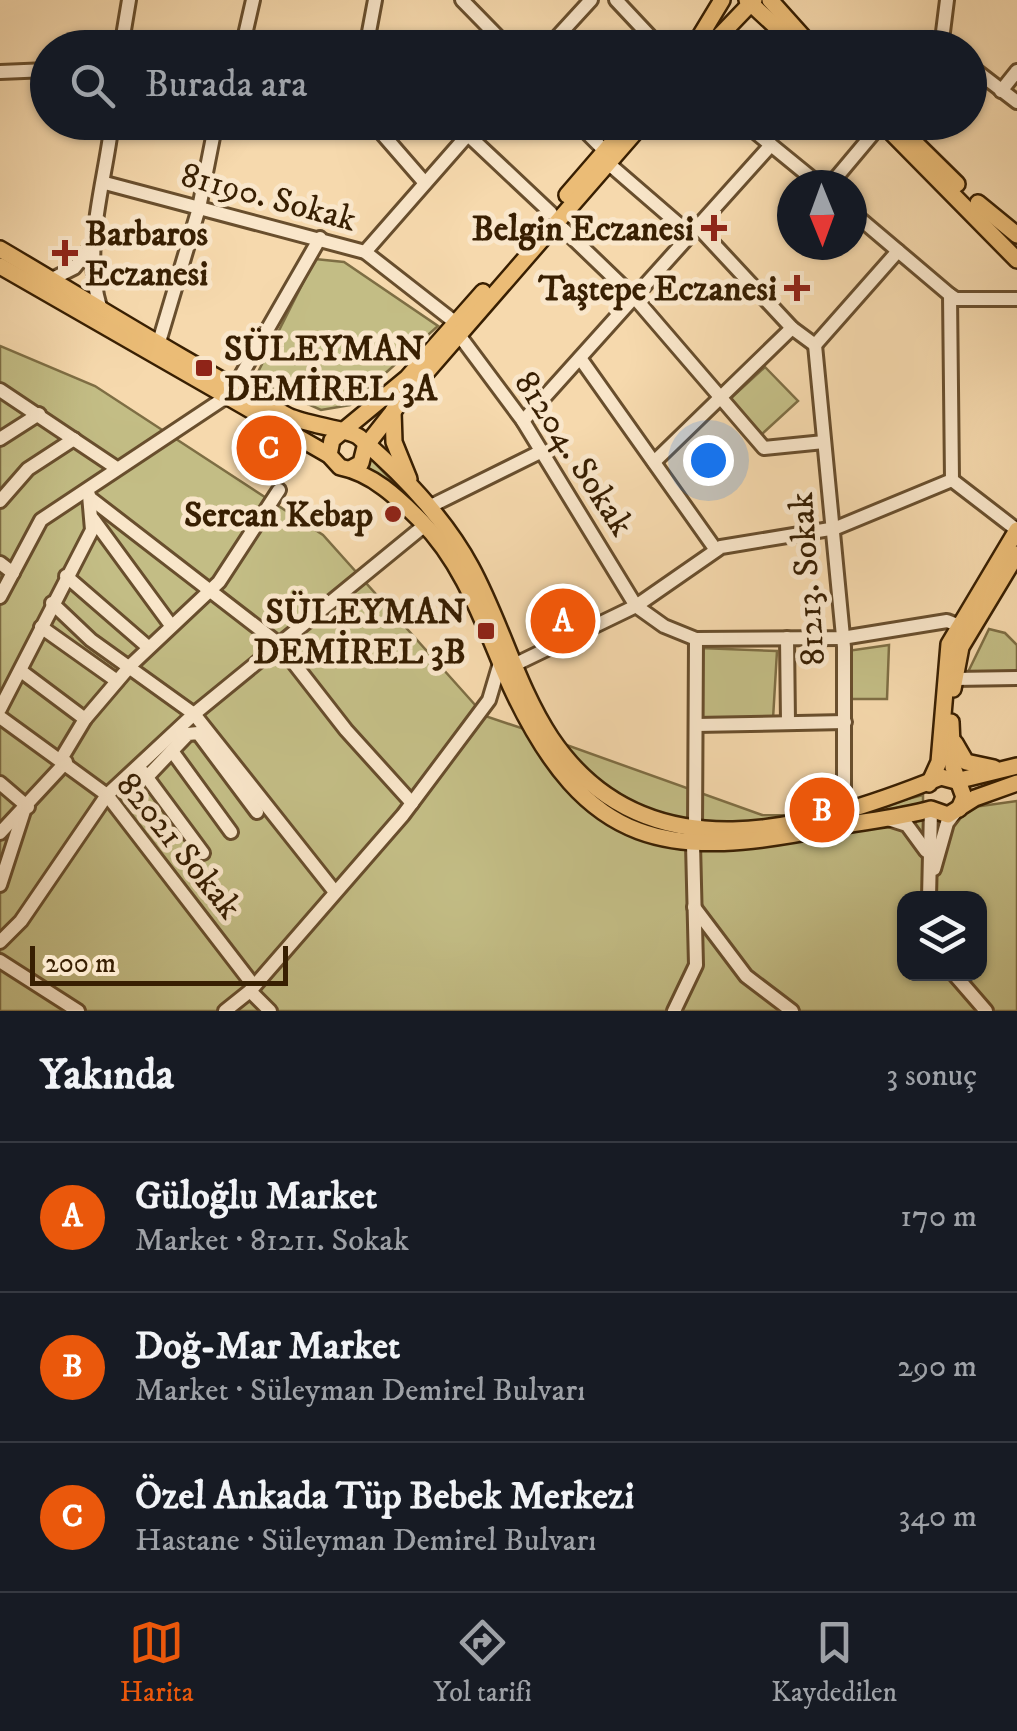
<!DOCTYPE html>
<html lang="tr">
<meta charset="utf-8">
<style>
body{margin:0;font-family:"IM FELL DW Pica",serif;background:#20242c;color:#f1f3f6}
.controls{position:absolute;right:30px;bottom:30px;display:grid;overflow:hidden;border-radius:20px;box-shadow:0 2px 8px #0004}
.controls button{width:90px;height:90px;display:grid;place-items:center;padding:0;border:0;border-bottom:2px solid #363941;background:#171b24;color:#f1f3f6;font:50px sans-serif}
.compass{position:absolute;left:777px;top:170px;width:90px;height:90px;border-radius:50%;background:#171b24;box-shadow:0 2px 8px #0004;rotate:179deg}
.scale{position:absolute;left:30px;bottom:25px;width:258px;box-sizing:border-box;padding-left:10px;border:5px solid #381f02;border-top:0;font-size:28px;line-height:35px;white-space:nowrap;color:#381f02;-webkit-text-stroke:8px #f9e6ca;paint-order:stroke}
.you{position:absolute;left:708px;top:460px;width:35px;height:35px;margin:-25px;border:8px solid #fff;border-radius:50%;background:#1a73e8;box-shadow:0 0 0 15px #1a73e833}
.badge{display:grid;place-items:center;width:65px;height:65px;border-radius:50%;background:#ea580c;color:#fff;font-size:32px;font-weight:700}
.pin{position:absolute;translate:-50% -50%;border:5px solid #fff;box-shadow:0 2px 10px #0006}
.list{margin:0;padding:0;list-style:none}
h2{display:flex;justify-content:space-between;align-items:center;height:130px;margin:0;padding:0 40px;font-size:42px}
h2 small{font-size:32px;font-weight:400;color:#9ea1a6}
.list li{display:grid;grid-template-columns:65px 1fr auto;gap:30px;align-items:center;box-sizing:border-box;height:150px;padding:0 40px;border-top:2px solid #363941}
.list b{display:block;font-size:38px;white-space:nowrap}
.list p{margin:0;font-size:32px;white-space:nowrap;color:#9ea1a6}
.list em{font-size:32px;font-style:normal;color:#9ea1a6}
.icon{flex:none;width:55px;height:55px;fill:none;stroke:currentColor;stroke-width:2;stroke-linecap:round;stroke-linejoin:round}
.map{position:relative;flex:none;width:1017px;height:1011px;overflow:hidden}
.search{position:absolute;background:#171b24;box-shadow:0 2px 8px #0004;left:30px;right:30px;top:30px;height:110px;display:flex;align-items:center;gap:25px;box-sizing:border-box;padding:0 35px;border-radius:55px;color:#9ea1a6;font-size:38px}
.sheet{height:580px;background:#171b24}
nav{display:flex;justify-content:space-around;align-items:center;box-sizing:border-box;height:140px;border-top:2px solid #363941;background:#171b24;font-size:28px;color:#9ea1a6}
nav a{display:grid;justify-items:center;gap:5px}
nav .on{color:#ea580c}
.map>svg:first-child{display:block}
.green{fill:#c3bd85;stroke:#7e6e44;stroke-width:2.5;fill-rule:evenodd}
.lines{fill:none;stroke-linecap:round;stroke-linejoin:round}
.minor-casing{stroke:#684e2d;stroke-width:18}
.major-casing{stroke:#381f02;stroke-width:20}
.minor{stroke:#f9e6ca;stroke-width:12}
.major{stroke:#ebbc76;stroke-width:15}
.poi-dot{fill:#8f2418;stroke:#f9e6ca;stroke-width:4}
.labels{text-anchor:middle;stroke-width:10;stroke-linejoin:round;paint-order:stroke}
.street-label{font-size:35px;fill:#381f02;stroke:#f9e6ca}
.poi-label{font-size:35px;font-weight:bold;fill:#381f02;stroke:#f9e6ca;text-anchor:end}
</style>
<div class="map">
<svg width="1017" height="1011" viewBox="0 0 1017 1011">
<rect width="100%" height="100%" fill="#f6d9ad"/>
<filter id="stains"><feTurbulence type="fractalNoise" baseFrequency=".002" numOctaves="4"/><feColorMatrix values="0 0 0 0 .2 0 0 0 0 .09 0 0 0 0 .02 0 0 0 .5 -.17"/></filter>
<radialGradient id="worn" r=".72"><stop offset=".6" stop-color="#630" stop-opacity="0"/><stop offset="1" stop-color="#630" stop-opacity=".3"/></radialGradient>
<g class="green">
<path d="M315,259L344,262L438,326L350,405L321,410L254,380Z"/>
<path d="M0,346L95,386L323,535L485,716L539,734C490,628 464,534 362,467L369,457L455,546L547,738L762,815L841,816L923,795V806L866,816H909L1017,801V1011H0ZM904,898H980V974H904Z"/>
<path d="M765,367L798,401L762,434L730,399Z"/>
<path d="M989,629L1005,633L1017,645V677L971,676L968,672Z"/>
<path d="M889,645L887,699H848L847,651Z"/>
<path d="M700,648L777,651L773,719L700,717Z"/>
</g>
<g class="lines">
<defs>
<g id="minor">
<path d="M462,0L509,48"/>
<path d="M616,0L661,48"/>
<path d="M121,48L129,0"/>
<path d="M242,48L253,0"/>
<path d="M366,48L375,0"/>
<path d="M547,48L591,0"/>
<path d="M941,48L947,0"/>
<path d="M970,66L1017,102"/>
<path d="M0,72L48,70"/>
<path d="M1001,91L1017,71"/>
<path d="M372,122L425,183"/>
<path d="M576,122L605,151"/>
<path d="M743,122L820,185"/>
<path d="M468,135L551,213"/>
<path d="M609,164L690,234"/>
<path d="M105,183L365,252L456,323"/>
<path d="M830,185L882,123"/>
<path d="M852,212L950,295L952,480L1017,530"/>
<path d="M556,222L635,298L764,448L824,442"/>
<path d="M697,226L792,328L815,345"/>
<path d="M365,252L479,122"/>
<path d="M52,279L74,268L92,246"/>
<path d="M950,295L956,299H1017"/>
<path d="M100,307C82,248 105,184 112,122"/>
<path d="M459,335L523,421L636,606L664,626L696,639L842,638L947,621L968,629"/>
<path d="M159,342L199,208L216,122"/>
<path d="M815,345L844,647V809"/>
<path d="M815,345L898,251"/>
<path d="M580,358L716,550"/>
<path d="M235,386L320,238"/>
<path d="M0,390L115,467"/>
<path d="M523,421L771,145"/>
<path d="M0,439L39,414"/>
<path d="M654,462L792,328"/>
<path d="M90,498L279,644L346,730L412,803"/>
<path d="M0,501L28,469L74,439"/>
<path d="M429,507L542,451"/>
<path d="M93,519L170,624"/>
<path d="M0,563L13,573"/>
<path d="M66,576L148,647"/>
<path d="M0,597L41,520L226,397"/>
<path d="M52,603L91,640L194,714L335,892"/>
<path d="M41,627L117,681"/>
<path d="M787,638L788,722"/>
<path d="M516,664L636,606L721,547L836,528L952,480"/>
<path d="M21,671L85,719"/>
<path d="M954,679L1017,678"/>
<path d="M0,709L92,530L89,495"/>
<path d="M0,717L107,795L254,986"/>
<path d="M696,725L845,722"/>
<path d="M172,751L231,832"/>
<path d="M61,759L85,719L131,665L219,582L279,490"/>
<path d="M143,772L203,853"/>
<path d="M147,777L188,734L198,733L257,812"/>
<path d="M0,783L28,807"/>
<path d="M885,818L907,825L926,851"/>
<path d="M695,831L696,639"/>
<path d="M0,833L66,762"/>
<path d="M934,869L947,823L957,810"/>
<path d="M0,885L24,811"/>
<path d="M929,898L931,809"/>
<path d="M694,907L746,976L792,1011"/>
<path d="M0,942L21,921L107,795L194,714L425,525"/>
<path d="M0,961L78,1011"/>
<path d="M954,974L986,1011"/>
<path d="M250,991L270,1011"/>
<path d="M225,1011L250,991L403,815L489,700L500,663"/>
<path d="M674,1011L696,965L693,844"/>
</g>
<g id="major">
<path d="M747,0L799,48"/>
<path d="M770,0L813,48"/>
<path d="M693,48L722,0"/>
<path d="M708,48L754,0"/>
<path d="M881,122L1017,260"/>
<path d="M895,123L957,184"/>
<path d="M567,195L630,122"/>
<path d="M978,203L1017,235"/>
<path d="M0,249C95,305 190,365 288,416C304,424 351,430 359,437C401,473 444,517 471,567C501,622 517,687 551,738C646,879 811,829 941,777L956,781L1017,766"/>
<path d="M0,266L329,455L340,467C372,473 398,498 421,521C466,566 485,629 511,687C587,850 668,861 833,827C866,821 899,818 931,809L948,815L975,798L1017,783"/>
<path d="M393,411L394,442L409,479"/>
<path d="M329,455L332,440L407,378L483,292"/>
<path d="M350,469L361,463L365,447L398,405L644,122"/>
<path d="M953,689L961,647L1017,554"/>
<path d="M951,722L953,767L964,797L959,809"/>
<path d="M955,743L966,762L994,768"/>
<path d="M929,784L939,762L949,644L1017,530"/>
</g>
</defs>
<use href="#minor" class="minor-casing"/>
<use href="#major" class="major-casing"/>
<use href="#minor" class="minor"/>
<use href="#major" class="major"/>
</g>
<g class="poi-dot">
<path d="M709 213h10v10h10v10h-10v10h-10v-10h-10v-10h10z"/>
<path d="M60 238h10v10h10v10h-10v10h-10v-10h-10v-10h10z"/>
<path d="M792 273h10v10h10v10h-10v10h-10v-10h-10v-10h10z"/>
<rect x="194" y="358" width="20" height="20" rx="5"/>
<circle cx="393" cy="514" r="10"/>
<rect x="476" y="621" width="20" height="20" rx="5"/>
</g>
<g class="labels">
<g class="street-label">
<text transform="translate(269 196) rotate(15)" y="12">81190. Sokak</text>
<text transform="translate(575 453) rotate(57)" y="12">81204. Sokak</text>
<text transform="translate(806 579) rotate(-94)" y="12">81213. Sokak</text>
<text transform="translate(180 845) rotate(51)" y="12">82021 Sokak</text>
</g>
<g class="poi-label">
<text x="694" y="240">Belgin Eczanesi</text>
<text x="85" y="245" text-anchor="start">Barbaros<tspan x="85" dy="40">Eczanesi</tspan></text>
<text x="777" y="300">Taştepe Eczanesi</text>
<text x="224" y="360" text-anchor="start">SÜLEYMAN<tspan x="224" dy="40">DEMİREL 3A</tspan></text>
<text x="373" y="526">Sercan Kebap</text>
<text x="466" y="623">SÜLEYMAN<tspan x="466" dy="40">DEMİREL 3B</tspan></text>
</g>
</g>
<rect width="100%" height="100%" filter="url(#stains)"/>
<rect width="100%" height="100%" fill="url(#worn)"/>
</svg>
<div class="controls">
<button><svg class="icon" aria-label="layers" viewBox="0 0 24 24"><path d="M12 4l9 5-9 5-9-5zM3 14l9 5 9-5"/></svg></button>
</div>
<svg class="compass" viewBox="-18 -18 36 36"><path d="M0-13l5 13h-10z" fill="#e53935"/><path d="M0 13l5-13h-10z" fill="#9ea1a6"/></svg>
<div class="scale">200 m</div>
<div class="you"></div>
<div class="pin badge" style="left:563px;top:621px">A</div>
<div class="pin badge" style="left:822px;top:810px">B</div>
<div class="pin badge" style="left:269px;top:448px">C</div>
<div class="search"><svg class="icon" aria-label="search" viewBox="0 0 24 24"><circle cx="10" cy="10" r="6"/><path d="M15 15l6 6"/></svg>Burada ara</div>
</div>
<section class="sheet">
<h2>Yakında<small>3 sonuç</small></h2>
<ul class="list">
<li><span class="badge">A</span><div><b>Güloğlu Market</b><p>Market · 81211. Sokak</p></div><em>170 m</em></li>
<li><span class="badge">B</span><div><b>Doğ-Mar Market</b><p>Market · Süleyman Demirel Bulvarı</p></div><em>290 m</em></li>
<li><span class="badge">C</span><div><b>Özel Ankada Tüp Bebek Merkezi</b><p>Hastane · Süleyman Demirel Bulvarı</p></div><em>340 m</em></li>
</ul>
</section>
<nav>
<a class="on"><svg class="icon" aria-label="map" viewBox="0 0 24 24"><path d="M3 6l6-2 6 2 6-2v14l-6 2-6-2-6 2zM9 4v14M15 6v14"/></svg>Harita</a>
<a><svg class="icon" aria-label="directions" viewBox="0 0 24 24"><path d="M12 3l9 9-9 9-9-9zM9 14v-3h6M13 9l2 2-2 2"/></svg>Yol tarifi</a>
<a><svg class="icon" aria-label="saved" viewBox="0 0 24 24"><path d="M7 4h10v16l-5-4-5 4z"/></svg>Kaydedilen</a>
</nav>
